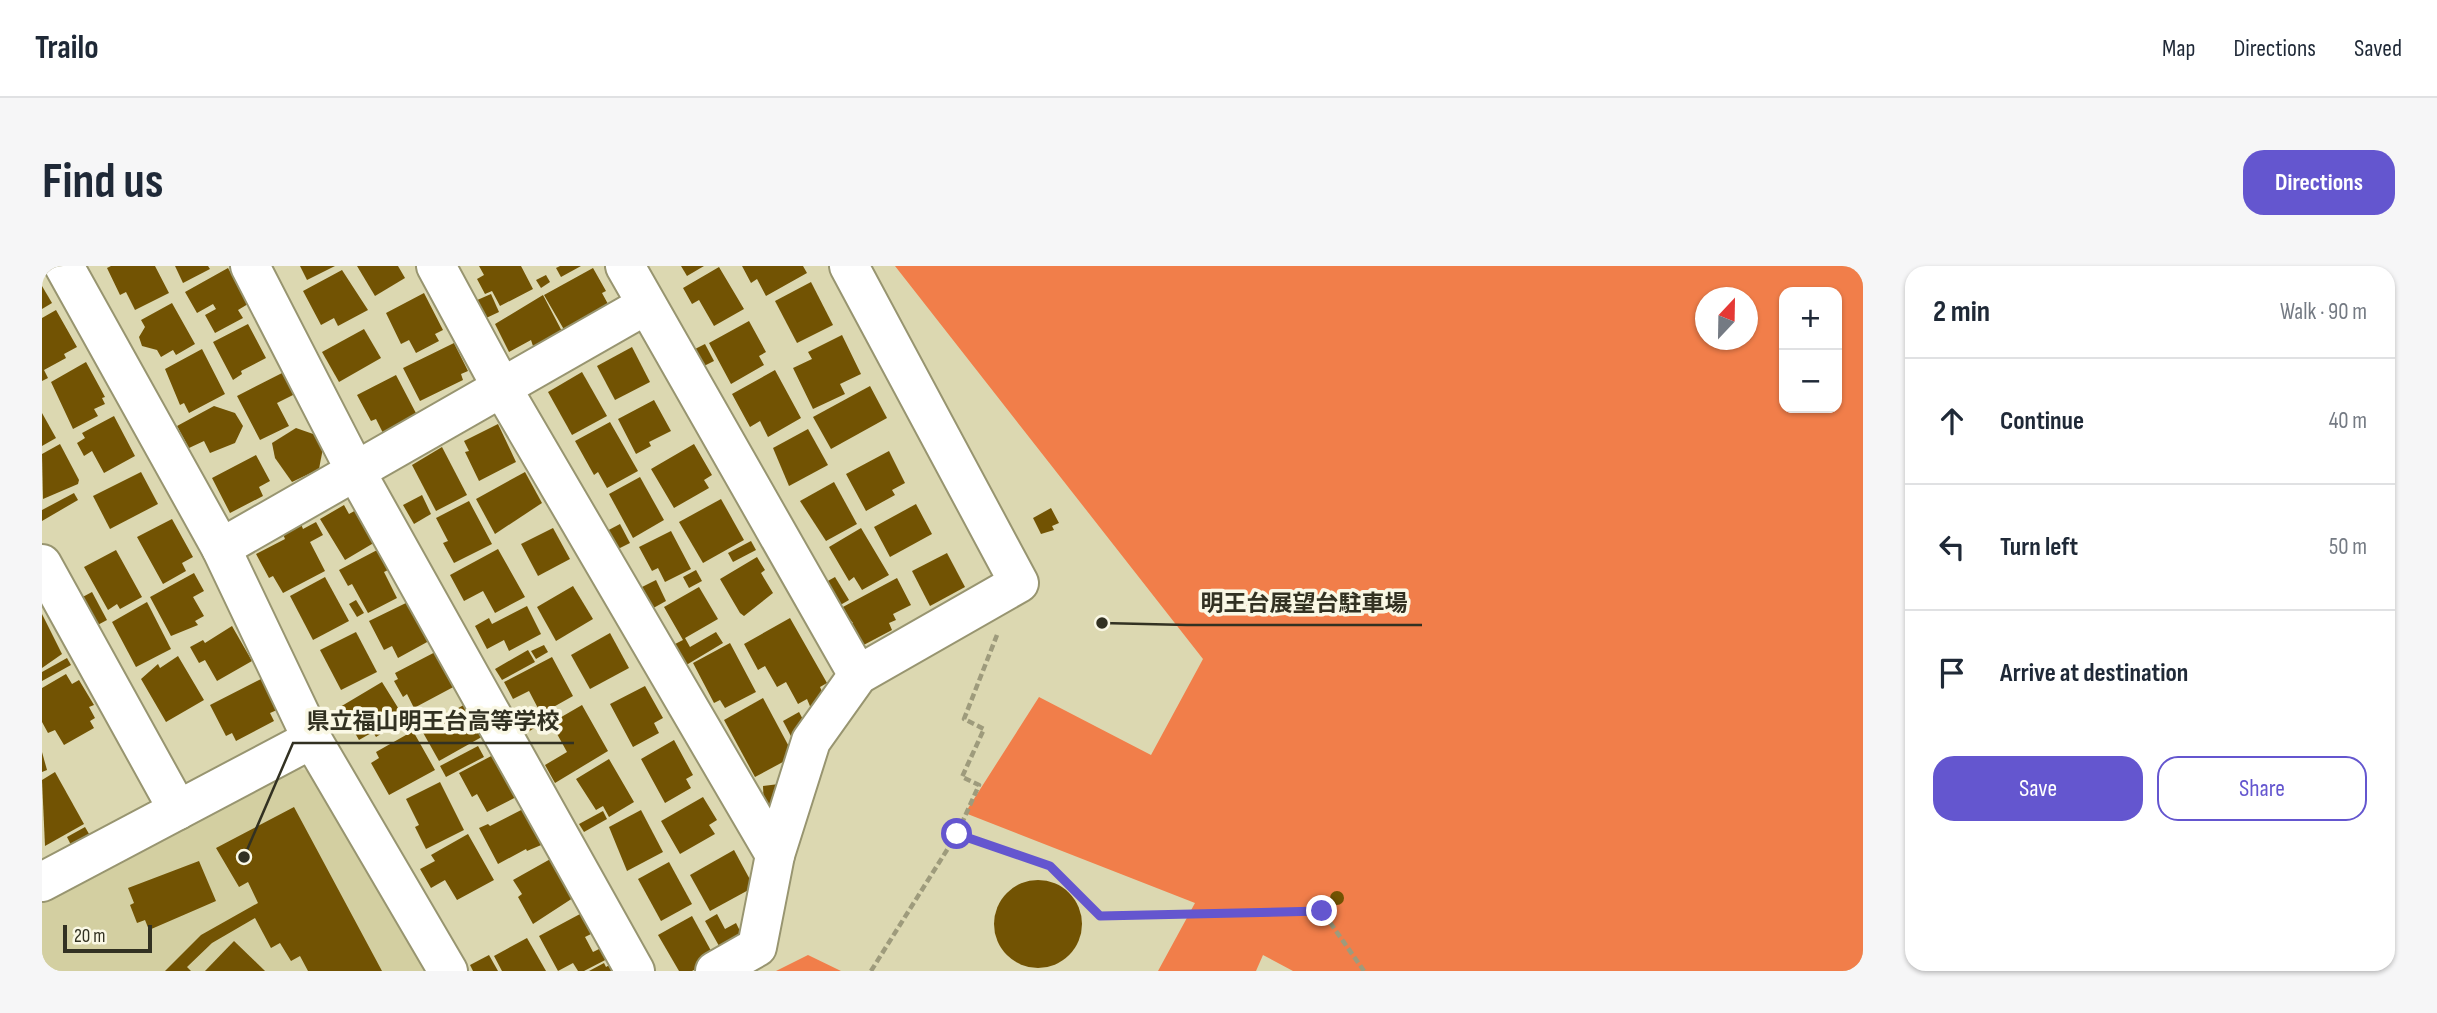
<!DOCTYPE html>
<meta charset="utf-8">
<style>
body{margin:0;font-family:"Sofia Sans Condensed","Noto Sans JP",sans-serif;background:#f6f6f7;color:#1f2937}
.controls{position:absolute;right:21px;top:21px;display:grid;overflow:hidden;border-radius:14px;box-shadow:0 2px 5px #0004}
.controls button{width:63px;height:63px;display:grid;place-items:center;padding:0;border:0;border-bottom:2px solid #e0e1e3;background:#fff;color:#1f2937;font:35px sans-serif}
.compass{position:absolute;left:1653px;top:21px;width:63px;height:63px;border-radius:50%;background:#fff;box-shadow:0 2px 5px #0004;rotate:22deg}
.scale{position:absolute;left:21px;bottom:18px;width:89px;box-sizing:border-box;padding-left:7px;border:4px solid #323122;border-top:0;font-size:19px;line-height:24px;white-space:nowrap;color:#323122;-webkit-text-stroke:5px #faf8e5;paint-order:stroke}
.stop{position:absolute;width:21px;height:21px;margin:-16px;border:5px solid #6456cf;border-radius:50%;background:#fff}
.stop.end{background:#6456cf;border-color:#fff;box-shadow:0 2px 7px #0008}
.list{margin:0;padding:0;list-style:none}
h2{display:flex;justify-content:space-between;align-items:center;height:91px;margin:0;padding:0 28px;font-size:30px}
h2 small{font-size:23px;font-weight:400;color:#747a83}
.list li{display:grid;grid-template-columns:46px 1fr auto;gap:21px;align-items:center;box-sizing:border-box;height:126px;padding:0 28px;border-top:2px solid #e0e1e3}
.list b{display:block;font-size:26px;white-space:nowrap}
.list em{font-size:23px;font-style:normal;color:#747a83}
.actions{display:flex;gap:14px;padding:21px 28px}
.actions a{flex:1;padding:16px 0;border:2px solid #6456cf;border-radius:21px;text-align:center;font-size:24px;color:#6456cf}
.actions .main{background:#6456cf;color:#fff}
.icon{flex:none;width:38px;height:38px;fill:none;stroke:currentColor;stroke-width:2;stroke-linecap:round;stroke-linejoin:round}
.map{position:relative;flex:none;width:1821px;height:705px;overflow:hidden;border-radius:21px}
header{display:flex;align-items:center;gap:42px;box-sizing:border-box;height:98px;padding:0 35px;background:#fff;border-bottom:2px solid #e0e1e3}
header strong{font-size:33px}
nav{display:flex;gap:38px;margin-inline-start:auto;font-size:24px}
.intro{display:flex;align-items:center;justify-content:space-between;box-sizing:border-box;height:168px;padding:0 42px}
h1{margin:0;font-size:49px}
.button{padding:18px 32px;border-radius:21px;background:#6456cf;color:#fff;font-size:24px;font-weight:700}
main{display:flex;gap:42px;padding:0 42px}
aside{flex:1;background:#fff;border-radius:21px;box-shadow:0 2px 5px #0004}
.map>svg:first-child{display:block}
.built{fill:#d3cfa1}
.forest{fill:#f17e4a;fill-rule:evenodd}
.building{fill:#725303}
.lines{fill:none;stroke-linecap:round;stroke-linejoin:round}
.minor-casing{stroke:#989570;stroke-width:42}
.path{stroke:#9e9b7c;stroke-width:4.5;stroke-dasharray:7 3.5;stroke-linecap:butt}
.minor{stroke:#fff;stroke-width:38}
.route{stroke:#6456cf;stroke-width:9}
.leader{fill:none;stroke:#323122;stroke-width:2.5}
.callout-dot{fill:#323122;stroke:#faf8e5;stroke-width:2.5}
.callout-label{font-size:23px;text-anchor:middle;font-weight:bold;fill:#323122;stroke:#faf8e5;stroke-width:7;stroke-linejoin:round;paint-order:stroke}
</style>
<header>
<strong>Trailo</strong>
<nav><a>Map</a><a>Directions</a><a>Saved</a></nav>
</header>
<div class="intro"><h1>Find us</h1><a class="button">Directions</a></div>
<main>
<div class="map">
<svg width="1821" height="705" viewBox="0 0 1821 705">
<rect width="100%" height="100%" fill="#dcd8b1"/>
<path class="built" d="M253,502L272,506L382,705H0V637L168,544Z"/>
<g class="forest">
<path d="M853,0H1821V705H1251L1221,689L1214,705H1116L1153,637L923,547L997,431L1109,489L1161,393ZM1742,26H1795V142H1742ZM1664,32H1706V74H1664Z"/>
<path d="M766,689L799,705H734Z"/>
</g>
<g class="building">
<path d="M69,0H113L127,27L93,44L84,26L78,29L65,2Z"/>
<path d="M133,0H166L168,3L141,17Z"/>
<path d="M258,0H293L265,14Z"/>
<path d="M315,0H356L363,12L333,30Z"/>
<path d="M437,0H479L491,23L458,40L450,25L443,28L435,13L442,9Z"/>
<path d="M518,0H539L519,11L514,2Z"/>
<path d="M639,0H662L645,10Z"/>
<path d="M700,0H761L765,7L724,30L715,13L709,17Z"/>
<path d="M677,1L702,43L672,60L657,34L650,38L641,22Z"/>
<path d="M186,2L206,38L196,44L201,52L173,67L163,49L174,43L171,38L155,47L143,26Z"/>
<path d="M551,2L564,25L560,27L566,38L533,57L528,74L502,29Z"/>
<path d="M300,4L326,44L296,60L292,52L279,59L261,25Z"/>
<path d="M504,9L508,16L499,22L494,14Z"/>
<path d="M769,16L791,59L755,77L733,35Z"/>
<path d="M0,20L10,37L0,43Z"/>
<path d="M382,27L401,64L393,68L397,75L374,87L367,74L359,78L344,47Z"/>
<path d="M449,28L457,46L442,53L433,35Z"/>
<path d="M501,29L524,73L512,79L507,72L491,80L489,74L467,86L453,58Z"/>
<path d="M130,37L153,78L134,89L131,84L119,91L115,84L100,80L97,71L103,61L99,54Z"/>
<path d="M14,44L35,81L22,88L24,92L2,104L6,112L0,115V52Z"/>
<path d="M707,55L724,86L717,90L722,99L689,118L667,77Z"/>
<path d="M206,58L224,92L199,105L200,108L191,114L171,76Z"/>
<path d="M322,63L339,92L297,116L280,86Z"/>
<path d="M800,69L819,108L798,118L803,128L771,143L751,102L770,93L766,86Z"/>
<path d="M412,77L426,105L419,108L421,114L378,135L361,102Z"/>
<path d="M663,78L672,95L656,103L647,86Z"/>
<path d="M590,81L608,116L573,134L555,100Z"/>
<path d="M160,83L183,128L147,147L142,137L138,139L123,103Z"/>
<path d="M44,96L63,131L60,132L63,138L52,143L56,150L31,163L9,116Z"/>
<path d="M733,104L759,152L726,171L718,155L708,161L690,128Z"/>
<path d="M244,105L255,127L235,137L247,160L218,174L195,130Z"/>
<path d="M540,106L565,150L530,169L506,126Z"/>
<path d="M354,109L376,151L342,169L334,153L329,155L315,129Z"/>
<path d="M828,120L845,152L789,183L771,151Z"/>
<path d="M612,134L629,165L607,176L609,180L594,188L576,153Z"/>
<path d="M172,140L193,147L201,160L193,177L168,187L162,175L147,182L135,160Z"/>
<path d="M0,147L14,172L0,180Z"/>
<path d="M72,150L93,190L62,207L50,185L42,190L35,177L43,172L40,167Z"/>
<path d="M568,156L596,205L565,222L556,206L552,209L533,175Z"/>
<path d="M456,158L474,196L437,215L423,186L427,185L422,175Z"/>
<path d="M254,162L274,169L281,182L277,203L250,216L233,192L230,177Z"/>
<path d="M766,163L786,199L747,220L731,182Z"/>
<path d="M18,178L37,214L36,218L1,233L0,188Z"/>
<path d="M652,178L670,209L662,214L667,222L632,242L609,203Z"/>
<path d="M400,181L425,229L394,245L370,199Z"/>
<path d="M847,185L863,217L850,224L853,229L824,245L804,208Z"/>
<path d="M214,189L228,215L217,221L221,230L188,247L170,212Z"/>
<path d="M99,206L116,238L68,263L51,230Z"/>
<path d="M483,206L500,237L453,268L434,233Z"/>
<path d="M598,211L622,254L591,272L567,228Z"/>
<path d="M792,216L815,258L784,275L758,235Z"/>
<path d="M32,227L36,234L0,255V244Z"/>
<path d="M380,229L389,248L372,258L361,239Z"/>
<path d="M679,233L702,274L661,297L637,256Z"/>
<path d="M427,235L450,278L412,297L401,277L406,275L394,252Z"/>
<path d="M874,238L890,268L848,291L832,261Z"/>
<path d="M302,239L307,248L316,243L335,275L303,294L278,253Z"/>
<path d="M1009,242L1017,257L1010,260L1012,264L999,268L991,252Z"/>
<path d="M130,253L151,291L140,297L144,305L121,318L95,271Z"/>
<path d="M274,256L281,269L268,276L283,305L241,327L231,310L227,312L214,288L243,273L241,268L259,258L261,263Z"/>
<path d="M578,258L588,277L570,286L561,267Z"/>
<path d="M511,262L528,293L496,310L479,278Z"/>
<path d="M819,262L847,309L820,324L812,311L807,315L787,281Z"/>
<path d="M629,265L649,303L623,316L616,302L610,305L597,281Z"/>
<path d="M709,275L714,284L691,296L686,287Z"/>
<path d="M339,282L350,302L342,306L355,332L326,347L310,318L306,320L297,304Z"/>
<path d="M456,283L483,331L453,347L441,325L422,335L408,309Z"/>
<path d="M74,284L100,331L78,343L75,338L66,344L42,301Z"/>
<path d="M905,287L923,321L888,340L870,305Z"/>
<path d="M715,291L723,304L719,307L731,327L702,350L698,347L678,313Z"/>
<path d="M654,304L660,315L647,322L641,311Z"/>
<path d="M152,307L162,325L151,331L162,350L153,355L156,359L129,370L108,331Z"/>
<path d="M283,311L307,355L271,374L248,330Z"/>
<path d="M793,311L807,334L788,345L775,321Z"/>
<path d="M855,312L869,339L851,348L854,354L847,357L850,364L816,382L804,360L811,357L799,342Z"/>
<path d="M614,314L624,335L606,345L596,323Z"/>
<path d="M531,320L551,353L514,375L495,341Z"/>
<path d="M657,321L676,353L643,372L648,381L674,366L681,377L636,404L623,383L641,374L622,341Z"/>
<path d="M50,326L65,354L50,362L35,334Z"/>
<path d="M314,334L322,347L315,351L307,338Z"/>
<path d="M105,336L129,383L94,401L70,356Z"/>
<path d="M366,336L387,375L356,392L350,380L342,384L327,355Z"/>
<path d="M485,340L499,368L467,385L462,374L445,383L433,360L447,352L450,358Z"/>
<path d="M0,348L20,388L0,402Z"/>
<path d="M748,352L785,417L778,421L782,430L770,445L765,433L756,438L744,416L735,421L723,400L716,404L702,378Z"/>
<path d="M190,360L210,395L175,415L163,394L157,397L148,381L161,374L163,377Z"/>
<path d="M314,366L335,406L299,424L278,384Z"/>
<path d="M568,367L587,402L548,423L529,389Z"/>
<path d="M688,377L714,426L683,442L678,434L672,437L651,397Z"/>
<path d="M502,379L506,386L494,393L489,385Z"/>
<path d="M399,383L417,418L372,442L365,428L361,431L352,415L356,413L353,407Z"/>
<path d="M486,384L493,396L460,414L453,403Z"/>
<path d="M136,390L162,434L124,456L99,413L116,398L118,402Z"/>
<path d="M510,391L531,430L499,448L487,425L471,433L462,416Z"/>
<path d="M25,392L29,399L0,415V406Z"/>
<path d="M24,408L30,418L37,414L52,439L47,441L53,452L48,455L52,462L22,479L13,464L6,467L0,456V422Z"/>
<path d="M219,413L235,444L228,447L232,455L194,475L190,467L184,470L168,439Z"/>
<path d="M340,416L363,453L334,471L331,466L317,474L298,441Z"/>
<path d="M603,420L621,452L612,457L617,467L591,481L568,438Z"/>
<path d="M721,432L752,490L713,511L682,454Z"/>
<path d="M427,436L445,468L397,495L379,463Z"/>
<path d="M540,439L566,485L513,517L503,499L525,486L509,457Z"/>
<path d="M490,441L499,458L486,466L477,448Z"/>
<path d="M757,446L764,459L751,474L741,455Z"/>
<path d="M371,465L393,504L347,529L329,497L337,492L334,486Z"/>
<path d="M632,474L651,509L644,513L649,522L623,537L599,493Z"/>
<path d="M436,480L442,491L404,511L398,500Z"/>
<path d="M0,486L5,504L0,506Z"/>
<path d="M455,487L478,529L445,546L435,528L430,531L417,507Z"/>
<path d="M567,493L592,536L567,551L561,540L554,544L534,513Z"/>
<path d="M13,506L42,558L3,580L0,514Z"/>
<path d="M398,516L422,564L384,583L373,561L377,559L364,533Z"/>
<path d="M737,518L739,540L722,542L721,520Z"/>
<path d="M661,531L675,554L667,559L673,568L638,588L619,555Z"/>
<path d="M252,541L340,705H266L258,690L249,695L238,677L229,682L213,652L170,677L145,701L149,705H123L159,669L216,637L206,616L197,621L174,582Z"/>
<path d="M485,541L504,577L485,585L484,583L456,598L437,562L446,558L448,560Z"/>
<path d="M599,544L621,586L585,605L567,561Z"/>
<path d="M561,545L565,553L542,566L537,558Z"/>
<path d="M43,561L50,573L31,583L25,571Z"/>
<path d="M426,568L452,614L415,634L403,614L389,622L378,603L393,595L389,589Z"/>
<path d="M692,584L712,621L668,645L648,609Z"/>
<path d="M512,591L534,630L491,658L476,631L480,628L471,614Z"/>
<path d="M157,595L174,635L107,664L103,654L95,657L88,639L92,637L86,622Z"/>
<path d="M627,596L650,638L619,655L596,613Z"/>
<circle cx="996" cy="658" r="44"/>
<circle cx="1295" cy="632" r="7"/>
<path d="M538,648L549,668L543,671L551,686L565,679L571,690L542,705H536L531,697L516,705L497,670Z"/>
<path d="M675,648L683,663L694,657L703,675L681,687L663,655Z"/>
<path d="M650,650L673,692L650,705H637L616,669Z"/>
<path d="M485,672L504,705H460L452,690Z"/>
<path d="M192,675L223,705H163Z"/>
<path d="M447,689L456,705H431L428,699Z"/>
<path d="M574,695L579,705H547L562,697L564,701Z"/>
</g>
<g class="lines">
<defs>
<g id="minor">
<path d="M22,0L179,282L270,473"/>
<path d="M208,0L314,206L593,705"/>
<path d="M394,0L460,122L733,589L715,681L673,705"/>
<path d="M583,0L816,409"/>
<path d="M179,282L604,39"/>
<path d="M0,298L136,544"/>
<path d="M733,589L769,475L816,409L977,317L807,0"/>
<path d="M0,616L270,473L406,705"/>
</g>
</defs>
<use href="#minor" class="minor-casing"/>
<g class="path">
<path d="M915,568L937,519L920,511L942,463L922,453L955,369"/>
<path d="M829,705L915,568L1008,600L1058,650L1280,645L1322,705"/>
</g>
<use href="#minor" class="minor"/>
</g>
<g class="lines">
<path class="route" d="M915,568L1008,600L1058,650L1280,645"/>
</g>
<path class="leader" d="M1060 357L1145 359H1380M202 591L251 477H532"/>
<g class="callout-dot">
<circle cx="1060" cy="357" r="7"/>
<circle cx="202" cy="591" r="7"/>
</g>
<g class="callout-label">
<text x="1262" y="345">明王台展望台駐車場</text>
<text x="391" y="463">県立福山明王台高等学校</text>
</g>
</svg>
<div class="controls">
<button>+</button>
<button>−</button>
</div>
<svg class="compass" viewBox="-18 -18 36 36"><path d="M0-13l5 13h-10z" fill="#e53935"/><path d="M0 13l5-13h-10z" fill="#747a83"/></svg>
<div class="scale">20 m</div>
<div class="stop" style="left:915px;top:568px"></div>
<div class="stop end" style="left:1280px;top:645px"></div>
</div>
<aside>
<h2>2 min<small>Walk · 90 m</small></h2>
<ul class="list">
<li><svg class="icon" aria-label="ahead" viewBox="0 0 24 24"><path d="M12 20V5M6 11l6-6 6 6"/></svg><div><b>Continue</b></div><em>40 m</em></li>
<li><svg class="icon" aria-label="left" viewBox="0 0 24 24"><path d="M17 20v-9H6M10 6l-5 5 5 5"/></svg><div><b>Turn left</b></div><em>50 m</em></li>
<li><svg class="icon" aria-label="arrive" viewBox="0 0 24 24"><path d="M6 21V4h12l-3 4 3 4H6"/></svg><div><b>Arrive at destination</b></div></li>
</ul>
<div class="actions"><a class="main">Save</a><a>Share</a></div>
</aside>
</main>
